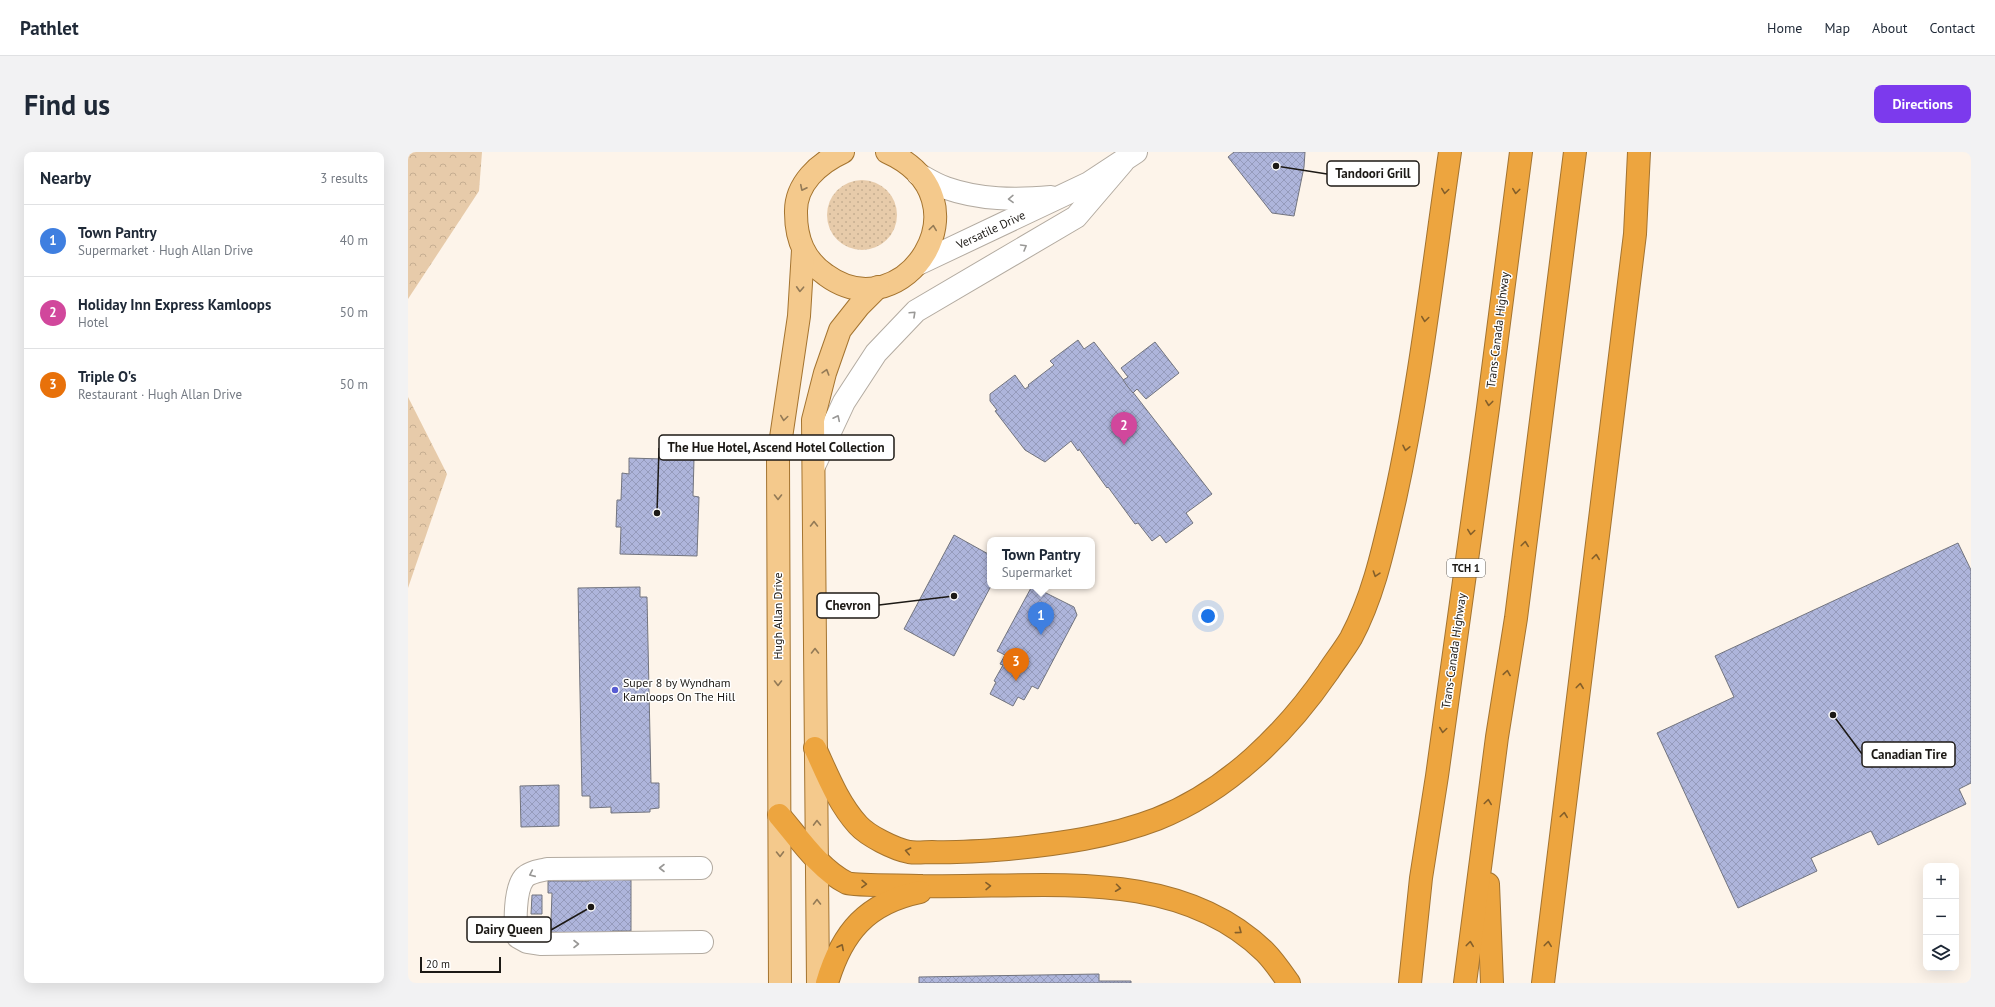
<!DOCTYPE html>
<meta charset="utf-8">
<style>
body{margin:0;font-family:"PT Sans",sans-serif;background:#f2f2f3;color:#1f2937}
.controls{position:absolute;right:12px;bottom:12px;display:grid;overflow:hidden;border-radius:8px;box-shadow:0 4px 16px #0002}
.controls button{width:36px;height:36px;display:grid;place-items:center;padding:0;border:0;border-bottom:1px solid #e0e1e3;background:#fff;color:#1f2937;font:20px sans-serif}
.scale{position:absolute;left:12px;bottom:10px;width:81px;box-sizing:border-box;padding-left:4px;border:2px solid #1c1915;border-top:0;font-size:11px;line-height:14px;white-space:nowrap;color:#1c1915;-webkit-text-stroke:3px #fff;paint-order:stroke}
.you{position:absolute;left:800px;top:464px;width:14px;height:14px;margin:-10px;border:3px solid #fff;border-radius:50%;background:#1a73e8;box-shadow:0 0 0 6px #1a73e833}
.badge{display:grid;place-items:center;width:26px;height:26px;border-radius:50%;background:#7c3aed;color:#fff;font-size:13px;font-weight:700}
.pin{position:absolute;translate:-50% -33px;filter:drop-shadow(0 1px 2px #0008)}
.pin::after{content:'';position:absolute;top:21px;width:14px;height:12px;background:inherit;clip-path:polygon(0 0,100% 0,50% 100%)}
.popup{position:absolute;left:579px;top:385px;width:108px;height:52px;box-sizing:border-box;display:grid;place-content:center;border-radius:8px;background:#fff;filter:drop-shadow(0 1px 3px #0005);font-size:13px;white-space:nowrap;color:#747a83}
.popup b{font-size:15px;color:#1f2937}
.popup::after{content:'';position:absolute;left:50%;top:100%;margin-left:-8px;border:8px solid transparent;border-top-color:#fff}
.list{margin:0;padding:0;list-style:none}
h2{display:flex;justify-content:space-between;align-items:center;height:52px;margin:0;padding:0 16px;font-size:17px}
h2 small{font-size:13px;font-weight:400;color:#747a83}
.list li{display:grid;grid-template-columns:26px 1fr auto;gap:12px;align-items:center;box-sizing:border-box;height:72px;padding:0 16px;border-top:1px solid #e0e1e3}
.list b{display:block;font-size:15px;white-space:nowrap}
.list p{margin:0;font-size:13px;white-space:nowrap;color:#747a83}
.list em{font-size:13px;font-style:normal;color:#747a83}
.icon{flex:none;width:22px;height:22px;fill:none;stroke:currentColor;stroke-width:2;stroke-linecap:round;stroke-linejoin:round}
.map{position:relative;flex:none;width:1563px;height:831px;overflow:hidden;border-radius:8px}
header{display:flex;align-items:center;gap:24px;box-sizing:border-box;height:56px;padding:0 20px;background:#fff;border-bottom:1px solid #e0e1e3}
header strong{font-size:19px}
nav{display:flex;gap:22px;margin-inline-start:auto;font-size:14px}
.intro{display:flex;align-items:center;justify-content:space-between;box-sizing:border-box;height:96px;padding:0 24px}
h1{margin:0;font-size:28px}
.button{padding:10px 18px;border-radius:8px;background:#7c3aed;color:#fff;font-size:14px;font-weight:700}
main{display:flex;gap:24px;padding:0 24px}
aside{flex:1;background:#fff;border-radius:8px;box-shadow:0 4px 16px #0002}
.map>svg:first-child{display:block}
.green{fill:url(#green-dots)}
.forest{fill:url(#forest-crowns)}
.building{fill:url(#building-cross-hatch);stroke:#72747e}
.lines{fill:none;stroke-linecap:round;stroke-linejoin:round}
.minor-casing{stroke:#b3aba1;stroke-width:24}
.major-casing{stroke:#a47430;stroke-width:24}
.highway-casing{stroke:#a47430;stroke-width:24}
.minor{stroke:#fff;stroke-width:22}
.major{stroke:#f4c98c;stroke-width:22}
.highway{stroke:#eda53f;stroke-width:22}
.oneway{stroke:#937a56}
.oneway2{stroke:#845f2a}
.oneway3{stroke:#999896}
.poi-dot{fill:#585cd3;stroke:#fff;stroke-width:1.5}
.labels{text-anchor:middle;stroke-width:3;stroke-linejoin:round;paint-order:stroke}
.shield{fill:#fff;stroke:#605e5b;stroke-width:1}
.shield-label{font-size:11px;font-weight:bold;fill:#1c1915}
.street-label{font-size:12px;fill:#1c1915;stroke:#fff}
.poi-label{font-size:12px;fill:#1c1915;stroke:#fff;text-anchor:start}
.leader{fill:none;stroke:#1c1915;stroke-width:1.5}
.callout-dot{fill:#1c1915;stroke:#fff;stroke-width:1.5}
.callout{fill:#fff;stroke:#1c1915;stroke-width:1.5}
.callout-label{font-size:13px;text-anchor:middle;font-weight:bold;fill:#1c1915}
</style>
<header>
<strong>Pathlet</strong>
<nav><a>Home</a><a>Map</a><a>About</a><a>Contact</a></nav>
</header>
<div class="intro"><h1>Find us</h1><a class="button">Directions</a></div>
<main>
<aside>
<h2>Nearby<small>3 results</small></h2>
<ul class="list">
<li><span class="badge" style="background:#3f7fe0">1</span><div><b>Town Pantry</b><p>Supermarket · Hugh Allan Drive</p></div><em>40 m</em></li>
<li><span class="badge" style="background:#d1479c">2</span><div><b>Holiday Inn Express Kamloops</b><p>Hotel</p></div><em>50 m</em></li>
<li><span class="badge" style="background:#e8710a">3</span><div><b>Triple O's</b><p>Restaurant · Hugh Allan Drive</p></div><em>50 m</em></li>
</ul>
</aside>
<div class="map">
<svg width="1563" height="831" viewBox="0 0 1563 831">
<defs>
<pattern id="green-dots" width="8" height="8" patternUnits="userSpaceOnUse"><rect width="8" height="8" fill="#e7cbaa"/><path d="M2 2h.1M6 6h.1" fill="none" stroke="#c6ae91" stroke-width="1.8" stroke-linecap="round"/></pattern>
<pattern id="forest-crowns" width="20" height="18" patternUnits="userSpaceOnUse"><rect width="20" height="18" fill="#e7cbaa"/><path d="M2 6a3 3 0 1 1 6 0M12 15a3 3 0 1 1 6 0" fill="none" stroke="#c6ae91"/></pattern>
<pattern id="building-cross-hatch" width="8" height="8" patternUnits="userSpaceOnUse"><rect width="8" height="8" fill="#aeb5db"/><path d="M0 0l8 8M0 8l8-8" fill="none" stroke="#959bbb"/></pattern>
</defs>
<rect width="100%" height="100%" fill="#fdf4ea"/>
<circle class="green" cx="454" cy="63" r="35"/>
<g class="forest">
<path d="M0,0H74L71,39L0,147Z"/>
<path d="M0,245L39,322L0,436Z"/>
</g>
<g class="building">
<path d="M826,0H897L896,15L886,64L864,61L820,5Z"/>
<path d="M670,188L676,197L686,190L804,342L778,361L785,371L758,391L752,383L744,389L730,371L727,372L700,335L699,336L671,297L670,299L663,289L637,310L617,298L587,259L589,258L582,249V242L607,223L617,237L621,234L620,233L646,213L642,209Z"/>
<path d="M747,190L771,221L738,247L729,237L725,241L720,235L715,228L720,225L713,216Z"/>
<path d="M255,295L268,296V306L286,307L285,344L291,345L289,404L212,402L213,375H208L209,348H213L214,321L221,322V306L255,307Z"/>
<path d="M546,383L582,403V434H583L546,504L496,477Z"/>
<path d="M1550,391L1563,418V631L1551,637L1558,652L1470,693L1463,679L1403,706L1409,719L1330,756L1249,581L1326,545L1307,504Z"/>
<path d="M624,434L666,455L669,463L630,537L624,534L616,548L610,545L605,554L582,542L588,530L586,529L595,513L592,512L597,503L589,499Z"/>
<path d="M232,435V445H239L243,631H251V656L242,657V660L203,661V655L182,656V644H174L170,436Z"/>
<path d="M151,633V674L113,675L112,634Z"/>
<path d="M181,723L204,727L223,728V779H204V784L141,780V768H143L144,741H140V729H181Z"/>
<path d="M124,743H134V762H123Z"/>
<path d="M691,822V829H723V831H511V825Z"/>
</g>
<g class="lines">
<defs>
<g id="minor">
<path d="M510,22C519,27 528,33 538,36C572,48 607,48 643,45"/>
<path d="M510,112L681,31L728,0"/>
<path d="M406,314L436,250L468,201L508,159L668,65L715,10"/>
<path d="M293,716L139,717C132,719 121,720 116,726C107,737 106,772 110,785L119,790L132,792L294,790"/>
</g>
<g id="major">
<path d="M435,0C411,11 387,32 388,61C388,87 396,108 418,123C496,180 584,47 479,0"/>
<path d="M372,831L370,306L391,164L395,98"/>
<path d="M410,831L405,268L417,221L432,178L451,154L470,135"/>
</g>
<g id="highway">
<path d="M407,596C419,622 430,651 450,673C460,684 486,697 501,700C508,701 517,700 524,700C550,701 575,699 600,697C651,692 702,685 749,667C820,639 878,581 920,520C927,509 936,498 943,486C966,443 976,394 987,347C1012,233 1025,116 1042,0"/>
<path d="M371,663C390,685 412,718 439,731C447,734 501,733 514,734C628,737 767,712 857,800C866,809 874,821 881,831"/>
<path d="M1080,732L1084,831"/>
<path d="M419,831C434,780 459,751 512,740"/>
<path d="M1002,831L1013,726L1029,624L1080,256L1113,0"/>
<path d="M1057,831L1089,585L1108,466L1167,0"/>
<path d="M1135,831L1227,82L1231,0"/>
</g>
</defs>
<use href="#minor" class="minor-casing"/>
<use href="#major" class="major-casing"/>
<use href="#highway" class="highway-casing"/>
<use href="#minor" class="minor"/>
<use href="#major" class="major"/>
<use href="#highway" class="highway"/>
</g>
<defs><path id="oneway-chevron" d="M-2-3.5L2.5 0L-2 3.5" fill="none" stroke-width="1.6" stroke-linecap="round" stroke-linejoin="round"/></defs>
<g class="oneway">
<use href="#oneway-chevron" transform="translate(395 36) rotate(116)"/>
<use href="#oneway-chevron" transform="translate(525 76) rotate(-82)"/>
<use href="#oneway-chevron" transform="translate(392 137) rotate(93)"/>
<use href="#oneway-chevron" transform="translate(418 220) rotate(-73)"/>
<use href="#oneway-chevron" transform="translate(376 266) rotate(98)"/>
<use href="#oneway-chevron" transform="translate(370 345) rotate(90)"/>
<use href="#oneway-chevron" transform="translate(406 372) rotate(-90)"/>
<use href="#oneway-chevron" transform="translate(407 499) rotate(-90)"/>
<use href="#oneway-chevron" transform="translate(370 531) rotate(90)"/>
<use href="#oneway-chevron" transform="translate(409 671) rotate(-91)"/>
<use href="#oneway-chevron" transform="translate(372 702) rotate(89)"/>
<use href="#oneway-chevron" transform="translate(409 750) rotate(-90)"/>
</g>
<g class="oneway2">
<use href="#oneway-chevron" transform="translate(1037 39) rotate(98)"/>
<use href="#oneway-chevron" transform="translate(1108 39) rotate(97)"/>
<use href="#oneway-chevron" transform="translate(1017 167) rotate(98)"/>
<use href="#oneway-chevron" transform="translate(1081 251) rotate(97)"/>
<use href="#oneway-chevron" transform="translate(998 296) rotate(102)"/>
<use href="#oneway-chevron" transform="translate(1063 380) rotate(98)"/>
<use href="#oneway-chevron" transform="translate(1117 392) rotate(-83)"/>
<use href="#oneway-chevron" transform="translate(1188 405) rotate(-83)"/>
<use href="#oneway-chevron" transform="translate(968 422) rotate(108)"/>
<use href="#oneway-chevron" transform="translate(1099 521) rotate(-81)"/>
<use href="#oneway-chevron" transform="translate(1172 534) rotate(-83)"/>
<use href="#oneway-chevron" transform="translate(1035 578) rotate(98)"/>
<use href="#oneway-chevron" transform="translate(1080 650) rotate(-82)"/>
<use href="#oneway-chevron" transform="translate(1156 663) rotate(-83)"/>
<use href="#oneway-chevron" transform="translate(500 699) rotate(-168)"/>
<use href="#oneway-chevron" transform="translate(456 732) rotate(2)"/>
<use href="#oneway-chevron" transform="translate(580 734) rotate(-1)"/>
<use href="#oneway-chevron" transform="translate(710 736) rotate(7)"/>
<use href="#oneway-chevron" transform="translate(831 779) rotate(37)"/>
<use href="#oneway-chevron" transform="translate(1062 792) rotate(-83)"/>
<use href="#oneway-chevron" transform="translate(1140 792) rotate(-83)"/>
<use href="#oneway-chevron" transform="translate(433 795) rotate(-63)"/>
</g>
<g class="oneway3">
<use href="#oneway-chevron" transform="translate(603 47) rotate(179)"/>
<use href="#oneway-chevron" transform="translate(616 95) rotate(-30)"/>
<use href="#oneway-chevron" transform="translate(505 162) rotate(-43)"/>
<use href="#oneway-chevron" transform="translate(429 266) rotate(-64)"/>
<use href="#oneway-chevron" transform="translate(254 716) rotate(180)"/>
<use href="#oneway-chevron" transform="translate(124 722) rotate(156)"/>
<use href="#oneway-chevron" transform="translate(168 792)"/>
</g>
<circle class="poi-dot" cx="207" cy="538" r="4"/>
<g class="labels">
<rect class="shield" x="1039" y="407" width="38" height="18" rx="3"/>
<g class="shield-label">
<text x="1058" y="420">TCH 1</text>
</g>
<g class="street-label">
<text transform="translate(583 78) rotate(-25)" y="4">Versatile Drive</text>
<text transform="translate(1090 178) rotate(-83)" y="4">Trans-Canada Highway</text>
<text transform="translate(370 464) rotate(-90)" y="4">Hugh Allan Drive</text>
<text transform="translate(1046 499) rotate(-82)" y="4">Trans-Canada Highway</text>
</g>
<g class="poi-label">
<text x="215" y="535">Super 8 by Wyndham<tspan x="215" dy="14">Kamloops On The Hill</tspan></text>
</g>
</g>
<path class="leader" d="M868 14L919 22M249 361L251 296M546 444L471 453M1425 563L1454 602M183 755L143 778"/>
<g class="callout-dot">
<circle cx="868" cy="14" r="4"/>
<circle cx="249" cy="361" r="4"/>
<circle cx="546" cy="444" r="4"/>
<circle cx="1425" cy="563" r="4"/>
<circle cx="183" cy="755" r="4"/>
</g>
<g class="callout">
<rect x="919" y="9" width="92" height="25" rx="4"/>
<rect x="251" y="283" width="235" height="25" rx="4"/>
<rect x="409" y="441" width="62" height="25" rx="4"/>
<rect x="1454" y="590" width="93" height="25" rx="4"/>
<rect x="59" y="765" width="84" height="25" rx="4"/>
</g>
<g class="callout-label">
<text x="965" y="26">Tandoori Grill</text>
<text x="368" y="300">The Hue Hotel, Ascend Hotel Collection</text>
<text x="440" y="458">Chevron</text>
<text x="1501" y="607">Canadian Tire</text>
<text x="101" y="782">Dairy Queen</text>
</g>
</svg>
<div class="controls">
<button>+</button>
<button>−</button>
<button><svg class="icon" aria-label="layers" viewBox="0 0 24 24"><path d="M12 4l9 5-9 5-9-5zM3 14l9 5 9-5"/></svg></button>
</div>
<div class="scale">20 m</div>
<div class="you"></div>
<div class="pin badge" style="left:633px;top:483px;background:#3f7fe0">1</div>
<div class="popup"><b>Town Pantry</b>Supermarket</div>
<div class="pin badge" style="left:716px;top:293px;background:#d1479c">2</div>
<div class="pin badge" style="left:608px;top:529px;background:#e8710a">3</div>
</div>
</main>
